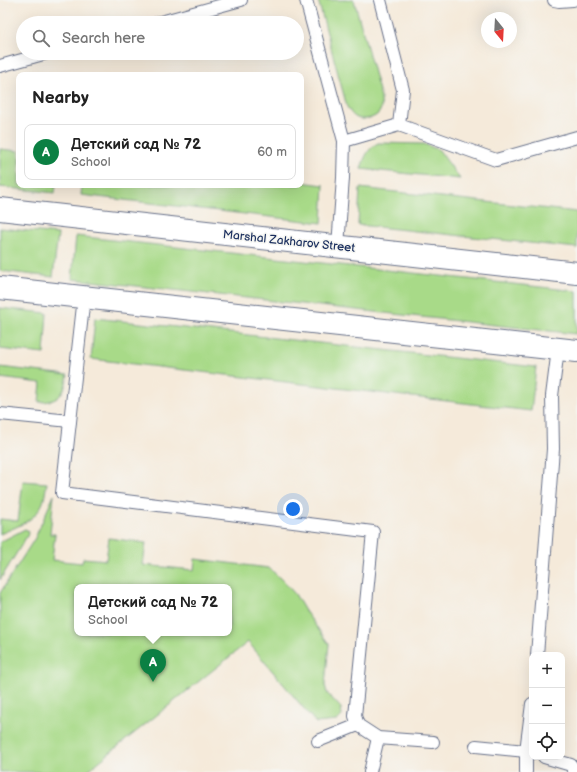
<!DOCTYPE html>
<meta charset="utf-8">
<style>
body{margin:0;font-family:"Balsamiq Sans",sans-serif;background:#f6f6f6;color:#222}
.controls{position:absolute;right:12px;bottom:12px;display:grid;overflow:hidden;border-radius:8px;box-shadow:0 4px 16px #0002}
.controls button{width:36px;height:36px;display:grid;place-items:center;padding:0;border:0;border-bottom:1px solid #e0e0e0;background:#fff;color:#222;font:20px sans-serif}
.compass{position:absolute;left:481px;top:12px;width:36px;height:36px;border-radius:50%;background:#fff;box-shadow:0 4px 16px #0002;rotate:162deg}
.you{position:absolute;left:293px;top:509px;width:14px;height:14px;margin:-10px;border:3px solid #fff;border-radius:50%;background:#1a73e8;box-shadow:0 0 0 6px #1a73e833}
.badge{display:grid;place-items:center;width:26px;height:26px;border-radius:50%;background:#0b8043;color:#fff;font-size:13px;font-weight:700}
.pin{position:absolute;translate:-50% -33px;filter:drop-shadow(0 1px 2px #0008)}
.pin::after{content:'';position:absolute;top:21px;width:14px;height:12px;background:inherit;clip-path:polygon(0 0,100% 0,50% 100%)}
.popup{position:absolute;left:74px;top:584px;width:158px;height:52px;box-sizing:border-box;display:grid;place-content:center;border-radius:8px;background:#fff;filter:drop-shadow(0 1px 3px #0005);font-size:13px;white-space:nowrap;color:#767676}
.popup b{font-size:15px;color:#222}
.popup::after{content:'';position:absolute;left:50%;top:100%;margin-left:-8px;border:8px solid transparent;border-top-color:#fff}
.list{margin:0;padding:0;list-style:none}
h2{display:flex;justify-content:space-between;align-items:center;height:52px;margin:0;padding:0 16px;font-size:17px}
h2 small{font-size:13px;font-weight:400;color:#767676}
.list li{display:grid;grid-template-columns:26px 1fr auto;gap:12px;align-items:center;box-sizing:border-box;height:56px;margin:0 8px 8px;padding:0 8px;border:1px solid #e0e0e0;border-radius:8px}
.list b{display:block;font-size:15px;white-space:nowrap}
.list p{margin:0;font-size:13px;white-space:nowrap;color:#767676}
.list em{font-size:13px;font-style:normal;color:#767676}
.icon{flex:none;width:22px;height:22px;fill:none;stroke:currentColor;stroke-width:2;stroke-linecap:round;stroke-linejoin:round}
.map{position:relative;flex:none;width:577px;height:772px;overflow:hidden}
.search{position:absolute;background:#fff;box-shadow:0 4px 16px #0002;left:16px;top:16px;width:288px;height:44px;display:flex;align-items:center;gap:10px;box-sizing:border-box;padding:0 14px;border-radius:22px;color:#767676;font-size:15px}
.panel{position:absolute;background:#fff;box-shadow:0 4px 16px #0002;left:16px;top:72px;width:288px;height:116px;border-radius:8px}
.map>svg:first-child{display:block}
.green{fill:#a8da88;stroke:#628473;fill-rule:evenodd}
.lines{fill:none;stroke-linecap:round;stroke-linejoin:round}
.service-casing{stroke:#677089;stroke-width:14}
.tertiary-casing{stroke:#677089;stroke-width:24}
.service{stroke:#fff;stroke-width:12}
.tertiary{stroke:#fff;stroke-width:22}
.labels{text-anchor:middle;stroke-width:3;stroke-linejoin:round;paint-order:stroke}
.street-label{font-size:12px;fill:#1b2f5e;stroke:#f6f6f2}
</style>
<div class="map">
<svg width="577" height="772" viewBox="0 0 577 772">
<rect width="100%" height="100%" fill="#f6f6f2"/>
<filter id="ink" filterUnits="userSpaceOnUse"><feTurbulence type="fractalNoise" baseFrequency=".025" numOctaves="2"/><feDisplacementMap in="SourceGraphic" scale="8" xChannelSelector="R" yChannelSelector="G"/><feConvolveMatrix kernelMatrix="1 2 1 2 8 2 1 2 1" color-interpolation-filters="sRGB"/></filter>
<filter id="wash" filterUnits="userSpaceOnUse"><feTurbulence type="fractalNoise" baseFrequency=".012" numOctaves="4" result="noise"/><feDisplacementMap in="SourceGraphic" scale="16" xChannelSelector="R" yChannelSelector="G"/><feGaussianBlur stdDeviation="0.9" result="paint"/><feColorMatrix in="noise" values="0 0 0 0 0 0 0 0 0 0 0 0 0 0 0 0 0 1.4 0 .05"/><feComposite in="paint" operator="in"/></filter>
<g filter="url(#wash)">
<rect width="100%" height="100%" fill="#f5eada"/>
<g class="green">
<path d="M318,0H354L381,98C381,103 382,107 380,111C377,118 364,121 357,118C352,116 350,111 347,107Z"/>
<path d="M378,143L424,144L439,150L460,179L361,169C364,158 368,148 378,143Z"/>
<path d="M0,149L19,151V185H56L55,193L0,187Z"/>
<path d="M301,182L324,185L322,223L81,195L82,185H301Z"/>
<path d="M360,188L577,212V248L358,225Z"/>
<path d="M0,228L58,234L53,277L0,271Z"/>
<path d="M76,236L577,291V334L72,279Z"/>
<path d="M0,308L47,313L44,354L0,349Z"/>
<path d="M95,318L536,367L531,411L91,359Z"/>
<path d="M0,367L68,375C64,394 60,402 39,402L41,383L0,378Z"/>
<path d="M23,481L47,483C45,492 45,501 40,508C33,522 13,528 0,534V519L18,521Z"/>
<path d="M54,495L50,534H55L52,560L82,563L83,558L106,560L109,538L146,543L143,565L194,570L195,559L269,568L281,579L295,594L305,611L329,644L325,685L327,693L341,708L342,716L337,721L316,723L248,642L86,772H0V593L35,538ZM77,587H229V633H77Z"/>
<path d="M25,529L29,531L27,536L0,580V542Z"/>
</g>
</g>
<g filter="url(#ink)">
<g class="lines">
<defs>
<g id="service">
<path d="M306,0L344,141L343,178L338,246"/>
<path d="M380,0L403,90L399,125"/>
<path d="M554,0L559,1L573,0"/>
<path d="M157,23L241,0"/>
<path d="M0,66L47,53"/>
<path d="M344,141L399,125L496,160L577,137"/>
<path d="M84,297L62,493L373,532L355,716L358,725L378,738L433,742"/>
<path d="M0,414L70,421"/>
<path d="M537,655L553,449L552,396L558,349"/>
<path d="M318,741L358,725"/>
<path d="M476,746L526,751L532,753"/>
<path d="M544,757L571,765L575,772"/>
<path d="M370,772L378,738"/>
<path d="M526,772V751L532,704"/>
</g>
<g id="tertiary">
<path d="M0,209L577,273"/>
<path d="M0,288L577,351"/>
</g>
</defs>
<use href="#service" class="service-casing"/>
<use href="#tertiary" class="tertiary-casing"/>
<use href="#service" class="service"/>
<use href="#tertiary" class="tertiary"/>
</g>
</g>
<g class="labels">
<g class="street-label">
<text transform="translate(289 241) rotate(6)" y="4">Marshal Zakharov Street</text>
</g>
</g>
</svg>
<div class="controls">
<button>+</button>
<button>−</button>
<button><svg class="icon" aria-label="locate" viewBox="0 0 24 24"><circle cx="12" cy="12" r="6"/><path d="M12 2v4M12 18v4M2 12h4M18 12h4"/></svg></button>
</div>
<svg class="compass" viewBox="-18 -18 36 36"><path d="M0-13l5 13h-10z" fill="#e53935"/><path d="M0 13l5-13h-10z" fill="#767676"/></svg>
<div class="you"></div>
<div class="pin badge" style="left:153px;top:682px">A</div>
<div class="popup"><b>Детский сад № 72</b>School</div>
<div class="search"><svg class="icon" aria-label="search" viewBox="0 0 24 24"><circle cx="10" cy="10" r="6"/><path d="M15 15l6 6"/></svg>Search here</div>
<section class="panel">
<h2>Nearby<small></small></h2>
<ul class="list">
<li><span class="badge">A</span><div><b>Детский сад № 72</b><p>School</p></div><em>60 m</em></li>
</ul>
</section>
</div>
